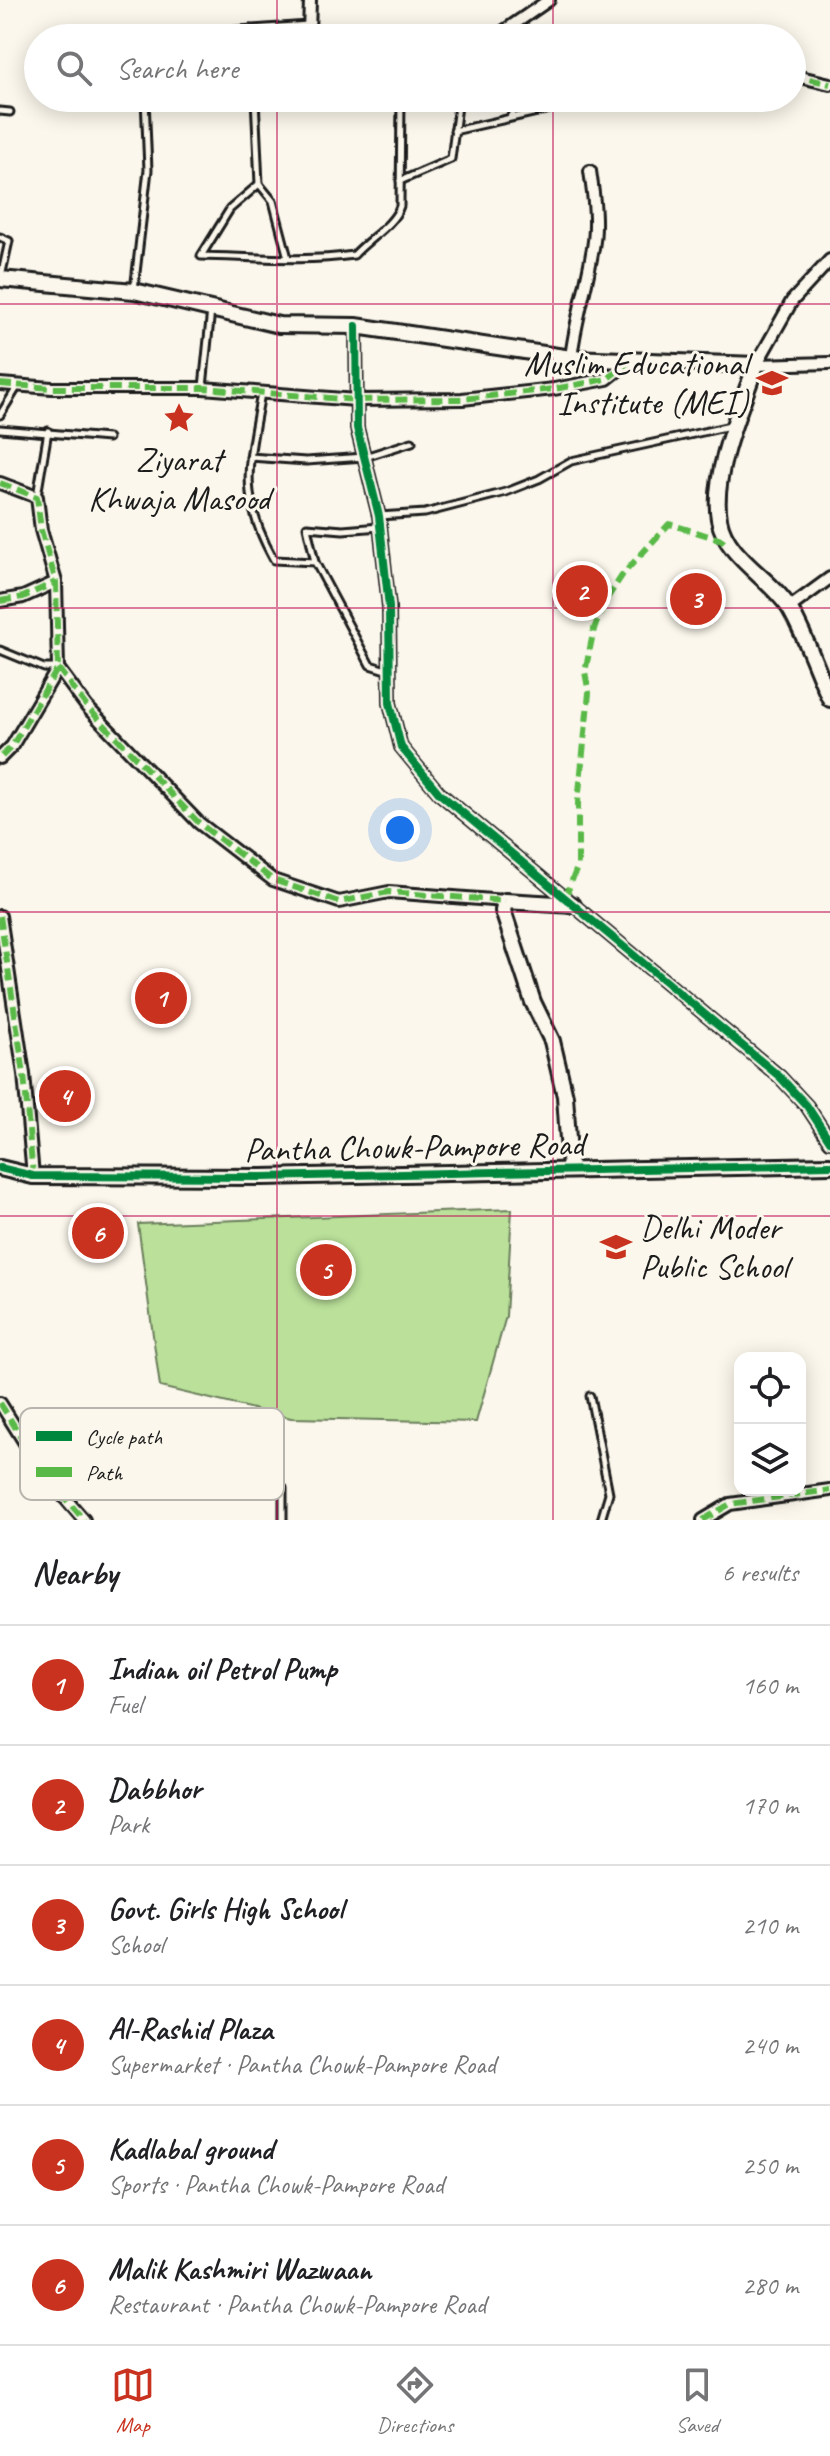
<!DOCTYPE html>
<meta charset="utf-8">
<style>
body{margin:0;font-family:Caveat,sans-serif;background:#f6f6f6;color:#202124}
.controls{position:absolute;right:24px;bottom:24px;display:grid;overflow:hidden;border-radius:16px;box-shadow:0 4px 20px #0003}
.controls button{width:72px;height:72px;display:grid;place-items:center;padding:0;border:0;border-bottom:2px solid #e0e0e0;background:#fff;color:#202124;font:40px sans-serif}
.you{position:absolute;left:400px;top:830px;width:28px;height:28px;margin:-20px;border:6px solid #fff;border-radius:50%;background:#1a73e8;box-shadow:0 0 0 12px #1a73e833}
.badge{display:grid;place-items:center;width:52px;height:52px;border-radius:50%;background:#c8321e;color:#fff;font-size:26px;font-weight:700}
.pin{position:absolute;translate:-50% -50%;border:4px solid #fff;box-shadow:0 2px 8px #0006}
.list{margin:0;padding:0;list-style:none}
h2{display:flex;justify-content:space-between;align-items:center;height:104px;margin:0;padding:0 32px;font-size:34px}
h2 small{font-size:26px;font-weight:400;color:#757577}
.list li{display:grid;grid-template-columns:52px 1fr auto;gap:24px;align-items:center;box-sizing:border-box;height:120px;padding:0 32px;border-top:2px solid #e0e0e0}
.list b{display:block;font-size:30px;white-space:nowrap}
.list p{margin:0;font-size:26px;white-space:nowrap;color:#757577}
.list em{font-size:26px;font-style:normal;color:#757577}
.icon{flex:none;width:44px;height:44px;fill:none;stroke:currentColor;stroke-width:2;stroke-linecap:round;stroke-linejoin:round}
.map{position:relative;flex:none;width:830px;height:1520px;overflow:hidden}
.search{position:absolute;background:#fff;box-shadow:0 4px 20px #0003;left:24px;right:24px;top:24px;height:88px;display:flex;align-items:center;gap:20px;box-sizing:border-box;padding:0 28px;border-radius:44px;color:#757577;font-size:30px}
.sheet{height:824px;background:#fff}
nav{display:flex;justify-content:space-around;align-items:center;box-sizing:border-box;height:112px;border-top:2px solid #e0e0e0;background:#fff;font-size:22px;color:#757577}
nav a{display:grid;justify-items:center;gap:4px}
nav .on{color:#c8321e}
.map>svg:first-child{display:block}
.green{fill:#bae09a;stroke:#6b7e5b;stroke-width:2}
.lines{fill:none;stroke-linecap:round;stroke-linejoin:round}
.lane-casing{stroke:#1c1c1c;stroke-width:11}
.street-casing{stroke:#1c1c1c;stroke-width:16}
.secondary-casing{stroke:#1c1c1c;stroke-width:20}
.lane{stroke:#fbf7ec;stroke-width:5}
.street{stroke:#fbf7ec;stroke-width:10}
.secondary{stroke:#fbf7ec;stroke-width:14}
.quiet{stroke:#58b947;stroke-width:6;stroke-dasharray:12 6;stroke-linecap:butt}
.cycleway-casing{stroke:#fbf7ec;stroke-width:13}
.cycleway{stroke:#00873e;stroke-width:8}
.grid{fill:none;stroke:#c2185b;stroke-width:2;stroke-opacity:0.55}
.labels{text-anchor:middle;stroke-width:6;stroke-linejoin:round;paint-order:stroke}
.poi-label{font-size:34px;fill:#1c1c1c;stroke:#fbf7ec;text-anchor:end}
.street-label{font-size:34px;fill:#1c1c1c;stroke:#fbf7ec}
.key{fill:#fbf7ec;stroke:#b8b5ae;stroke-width:2}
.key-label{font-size:22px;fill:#1c1c1c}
</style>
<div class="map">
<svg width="830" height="1520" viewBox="0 0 830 1520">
<rect width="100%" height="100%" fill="#fbf7ec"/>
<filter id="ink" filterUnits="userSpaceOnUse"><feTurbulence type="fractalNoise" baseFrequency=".0125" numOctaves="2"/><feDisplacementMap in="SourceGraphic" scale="16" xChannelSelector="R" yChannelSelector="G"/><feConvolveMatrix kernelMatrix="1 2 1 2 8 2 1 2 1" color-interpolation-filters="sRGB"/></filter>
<g filter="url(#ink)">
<path class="green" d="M512,1209L506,1316L476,1422L291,1418L160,1387L138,1224Z"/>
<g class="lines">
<defs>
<g id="lane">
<path d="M250,29L251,38"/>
<path d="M212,32L308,25"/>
<path d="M255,98L259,184"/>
<path d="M0,111L10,112"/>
<path d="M510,117L522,98"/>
<path d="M454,131L568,105"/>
<path d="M400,181L451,159L459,98"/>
<path d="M0,237L9,241L1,277"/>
<path d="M288,258L273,201L259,184L230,209L201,256C252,257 304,262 354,255C368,239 394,225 400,206L401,98"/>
<path d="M134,290L148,170L145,98"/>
<path d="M203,387L211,310"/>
<path d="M261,393C249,463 237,494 274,560L315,562"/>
<path d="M0,415L18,386"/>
<path d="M0,429L108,438"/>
<path d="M250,457L306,461L365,457L412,442"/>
<path d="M37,496L48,431"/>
<path d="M379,516L425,513L506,492L539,479L571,461L730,426"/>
<path d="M380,527L343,530L307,527L315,562L370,665L389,671"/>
<path d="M0,650L44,668H56"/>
<path d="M590,1396L609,1493L601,1520"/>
<path d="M283,1488V1520"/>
</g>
<g id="street">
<path d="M310,0L309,33L313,38"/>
<path d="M494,38L549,0"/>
<path d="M792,75L830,84"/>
<path d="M830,260L792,301L756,365L830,363"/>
<path d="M356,326L357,428L379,516L389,607L390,703L401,747L439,793L780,1077L807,1106L830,1141"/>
<path d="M571,358C575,322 586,289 592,253C598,226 594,198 590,171"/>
<path d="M0,384L52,388H203L356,400L462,399L554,389L607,379L630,361"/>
<path d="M0,483L37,497L41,530L56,582L58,668L12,746L0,758"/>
<path d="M0,601L23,597L56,582"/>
<path d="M789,608L830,578"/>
<path d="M58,668L87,707L199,823L273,880L339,902L389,892L505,901"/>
<path d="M0,916L24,1074L33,1176"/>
<path d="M0,1403L45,1475L84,1520"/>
<path d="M703,1520L730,1504L830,1490"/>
</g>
<g id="secondary">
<path d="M0,279L134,291L279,325L356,326L571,358L756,365C741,407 711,474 719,519C726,558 770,577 790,609C806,637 817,670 830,699"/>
<path d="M0,1168L33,1176L262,1177L830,1165"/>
<path d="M570,1168L565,1096L552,1041L533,1002L503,911L505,901L573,905"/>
</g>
</defs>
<use href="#lane" class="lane-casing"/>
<use href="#street" class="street-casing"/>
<use href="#secondary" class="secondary-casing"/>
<use href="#lane" class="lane"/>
<use href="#street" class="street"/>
<use href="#secondary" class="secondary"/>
<g class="quiet">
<path d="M792,75L830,84"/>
<path d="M0,384L52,388H203L356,400L462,399L554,389L607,379L630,361"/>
<path d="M0,483L37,497L41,530L56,582L58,668L12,746L0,758"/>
<path d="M0,601L23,597L56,582"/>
<path d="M58,668L87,707L199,823L273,880L339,902L389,892L505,901"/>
<path d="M565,898L578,865V802L589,693L585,672L594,629L606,600L623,574L669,524L722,540L728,546"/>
<path d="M0,916L24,1074L33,1176"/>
<path d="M0,1403L45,1475L84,1520"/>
<path d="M703,1520L730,1504L830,1490"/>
</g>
<defs>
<g id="cycleway">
<path d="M356,326L357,428L379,516L389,607L390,703L401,747L439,793L780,1077L807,1106L830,1141"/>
<path d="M0,1168L33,1176L262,1177L830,1165"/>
</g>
</defs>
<use href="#cycleway" class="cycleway-casing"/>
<use href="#cycleway" class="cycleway"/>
</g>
</g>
<path class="grid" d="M277,0V38M553,0V38M277,98V1520M553,98V1520M0,304H830M0,608H830M0,912H830M0,1216H830"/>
<defs>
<symbol id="school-bare" viewBox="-9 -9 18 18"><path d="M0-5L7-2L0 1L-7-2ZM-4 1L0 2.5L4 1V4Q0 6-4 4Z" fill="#c8321e" stroke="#fbf7ec" stroke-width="2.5" paint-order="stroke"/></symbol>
<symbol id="sight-bare" viewBox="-9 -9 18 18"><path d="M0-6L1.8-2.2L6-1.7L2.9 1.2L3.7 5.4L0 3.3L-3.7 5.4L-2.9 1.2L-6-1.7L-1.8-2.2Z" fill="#c8321e" stroke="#fbf7ec" stroke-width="2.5" paint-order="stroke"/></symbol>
</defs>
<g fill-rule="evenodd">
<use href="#school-bare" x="750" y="361" width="44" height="44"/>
<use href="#sight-bare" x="157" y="396" width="44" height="44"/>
<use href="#school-bare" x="594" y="1225" width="44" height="44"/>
</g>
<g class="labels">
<g class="poi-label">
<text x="748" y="375">Muslim Educational<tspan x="748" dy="39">Institute (MEI)</tspan></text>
<text x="179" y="471" text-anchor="middle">Ziyarat<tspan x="179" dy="39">Khwaja Masood</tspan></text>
<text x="640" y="1239" text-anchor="start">Delhi Moder<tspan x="640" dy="39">Public School</tspan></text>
</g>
<g class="street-label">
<text transform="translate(414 1146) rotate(-1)" y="12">Pantha Chowk-Pampore Road</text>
</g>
</g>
<rect x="20" y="1408" width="264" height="92" rx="12" class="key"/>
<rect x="36" y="1431" width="36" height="10" fill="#00873e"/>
<rect x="36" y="1467" width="36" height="10" fill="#58b947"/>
<g class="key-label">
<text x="86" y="1444">Cycle path</text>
<text x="86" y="1480">Path</text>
</g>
</svg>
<div class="controls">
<button><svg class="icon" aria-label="locate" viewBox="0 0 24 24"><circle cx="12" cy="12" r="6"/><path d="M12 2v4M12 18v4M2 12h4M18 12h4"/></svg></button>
<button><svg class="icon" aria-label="layers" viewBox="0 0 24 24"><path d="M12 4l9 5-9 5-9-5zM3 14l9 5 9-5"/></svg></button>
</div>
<div class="you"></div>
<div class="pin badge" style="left:161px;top:998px">1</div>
<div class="pin badge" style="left:582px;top:591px">2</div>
<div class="pin badge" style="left:696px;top:599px">3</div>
<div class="pin badge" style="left:65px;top:1096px">4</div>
<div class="pin badge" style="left:326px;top:1270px">5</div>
<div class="pin badge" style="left:98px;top:1233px">6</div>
<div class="search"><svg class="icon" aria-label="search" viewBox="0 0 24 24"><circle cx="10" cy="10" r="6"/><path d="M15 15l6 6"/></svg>Search here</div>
</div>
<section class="sheet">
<h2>Nearby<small>6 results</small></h2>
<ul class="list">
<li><span class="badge">1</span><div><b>Indian oil Petrol Pump</b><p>Fuel</p></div><em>160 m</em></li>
<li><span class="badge">2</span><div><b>Dabbhor</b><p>Park</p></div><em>170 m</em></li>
<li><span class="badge">3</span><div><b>Govt. Girls High School</b><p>School</p></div><em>210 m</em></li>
<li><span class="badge">4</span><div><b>Al-Rashid Plaza</b><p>Supermarket · Pantha Chowk-Pampore Road</p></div><em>240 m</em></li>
<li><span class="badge">5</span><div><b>Kadlabal ground</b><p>Sports · Pantha Chowk-Pampore Road</p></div><em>250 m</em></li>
<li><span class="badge">6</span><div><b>Malik Kashmiri Wazwaan</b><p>Restaurant · Pantha Chowk-Pampore Road</p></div><em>280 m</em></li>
</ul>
</section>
<nav>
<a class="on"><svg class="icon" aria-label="map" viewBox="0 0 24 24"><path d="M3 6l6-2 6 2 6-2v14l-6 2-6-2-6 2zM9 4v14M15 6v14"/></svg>Map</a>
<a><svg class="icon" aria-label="directions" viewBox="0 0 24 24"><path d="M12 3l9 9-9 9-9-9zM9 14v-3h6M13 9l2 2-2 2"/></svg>Directions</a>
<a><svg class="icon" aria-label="saved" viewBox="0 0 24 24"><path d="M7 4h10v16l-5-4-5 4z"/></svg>Saved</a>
</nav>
